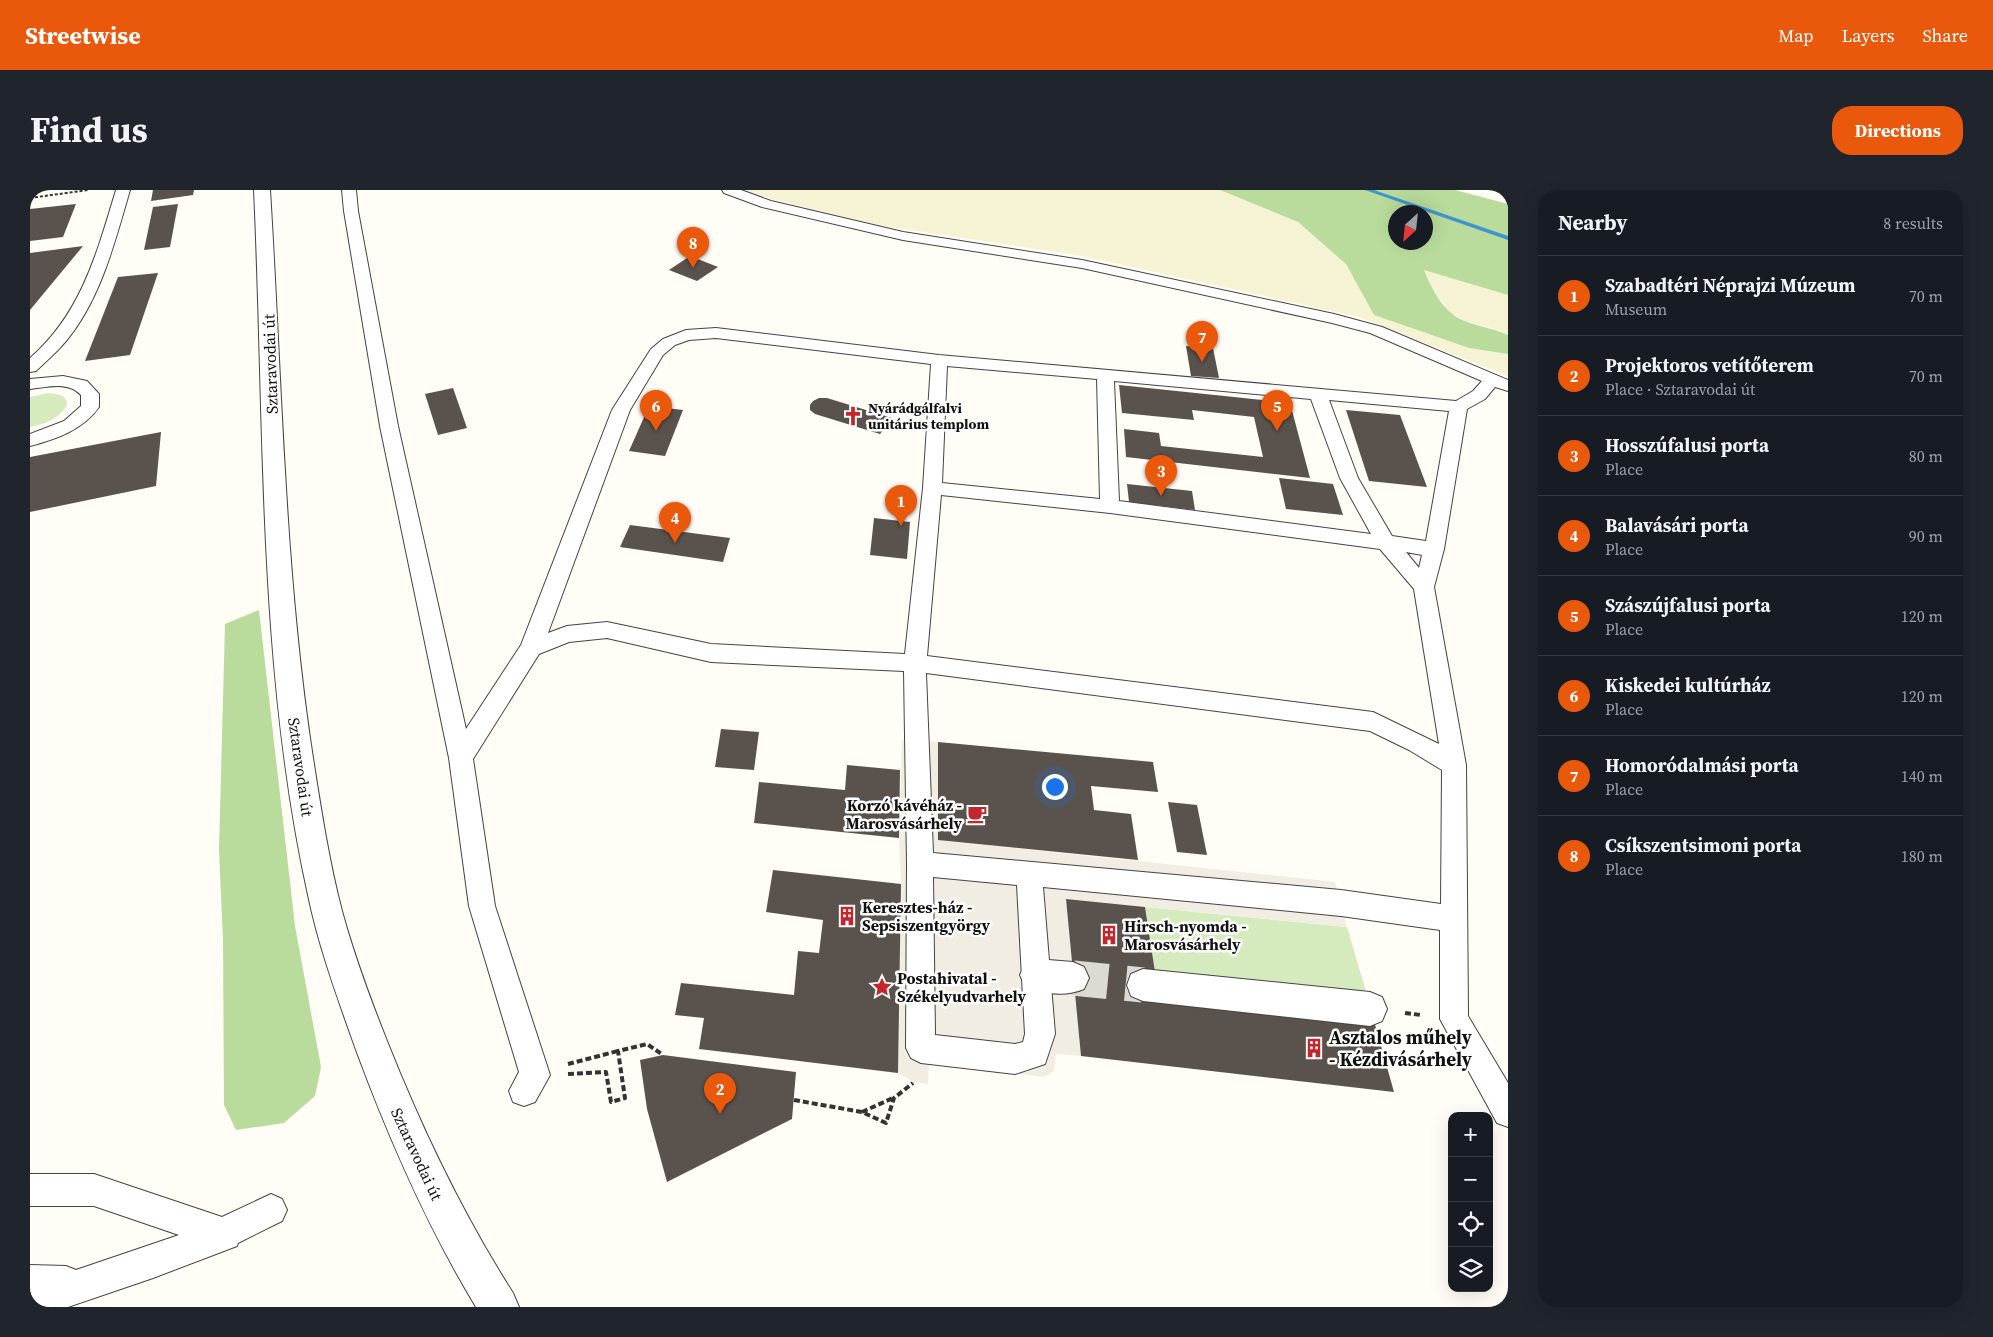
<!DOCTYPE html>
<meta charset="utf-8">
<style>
body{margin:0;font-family:"Source Serif 4",serif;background:#20242c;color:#f1f3f6}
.controls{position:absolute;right:15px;bottom:15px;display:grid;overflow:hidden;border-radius:10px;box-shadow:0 5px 20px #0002}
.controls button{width:45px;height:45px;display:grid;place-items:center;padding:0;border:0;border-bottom:1px solid #363941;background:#171b24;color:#f1f3f6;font:25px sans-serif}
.compass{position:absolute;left:1358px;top:15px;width:45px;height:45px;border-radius:50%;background:#171b24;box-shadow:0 5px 20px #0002;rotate:207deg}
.you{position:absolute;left:1024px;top:596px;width:18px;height:18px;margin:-12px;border:4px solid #fff;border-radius:50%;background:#1a73e8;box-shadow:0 0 0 8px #1a73e833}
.badge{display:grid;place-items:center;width:32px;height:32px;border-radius:50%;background:#ea580c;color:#fff;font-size:16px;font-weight:700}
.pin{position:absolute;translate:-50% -41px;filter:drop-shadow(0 1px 2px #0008)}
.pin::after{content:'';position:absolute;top:26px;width:18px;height:15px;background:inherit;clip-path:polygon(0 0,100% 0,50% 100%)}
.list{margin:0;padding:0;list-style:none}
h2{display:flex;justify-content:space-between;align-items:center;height:65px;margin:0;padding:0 20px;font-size:21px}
h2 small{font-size:16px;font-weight:400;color:#9ea1a6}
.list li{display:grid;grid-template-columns:32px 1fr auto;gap:15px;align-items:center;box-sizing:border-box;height:80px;padding:0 20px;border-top:1px solid #363941}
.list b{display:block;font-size:19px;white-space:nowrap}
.list p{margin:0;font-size:16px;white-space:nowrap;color:#9ea1a6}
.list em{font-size:16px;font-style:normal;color:#9ea1a6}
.icon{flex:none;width:28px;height:28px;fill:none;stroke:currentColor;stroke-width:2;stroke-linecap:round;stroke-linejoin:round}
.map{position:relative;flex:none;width:1478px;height:1117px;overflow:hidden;border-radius:20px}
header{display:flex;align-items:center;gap:30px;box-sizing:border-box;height:70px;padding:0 25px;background:#ea580c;color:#fff}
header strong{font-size:24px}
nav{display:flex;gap:28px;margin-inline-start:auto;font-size:18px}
.intro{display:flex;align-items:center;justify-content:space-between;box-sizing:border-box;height:120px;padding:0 30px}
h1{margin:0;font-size:35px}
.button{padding:12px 22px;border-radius:20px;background:#ea580c;color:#fff;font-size:18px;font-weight:700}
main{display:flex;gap:30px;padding:0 30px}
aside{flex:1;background:#171b24;border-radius:20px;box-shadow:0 5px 20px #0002}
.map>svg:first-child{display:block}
.farmland{fill:#f6f3d4}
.green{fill:#d5ebbd}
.forest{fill:#b9dc9c;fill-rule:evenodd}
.plaza{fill:#f1ede2}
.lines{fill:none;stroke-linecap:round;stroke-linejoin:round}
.stream{fill:#3f96cf;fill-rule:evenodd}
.building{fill:#5a524d}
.pedestrian-tunnel{stroke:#dbdad3;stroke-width:35;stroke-dasharray:35 18;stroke-linecap:butt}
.service-casing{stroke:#444;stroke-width:2}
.pedestrian-casing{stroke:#444;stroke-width:2}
.tertiary-casing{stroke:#444;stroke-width:2}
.path-far1{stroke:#333;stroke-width:2;stroke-dasharray:3 2;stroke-linecap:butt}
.path{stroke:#333;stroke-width:4;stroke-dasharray:6 3;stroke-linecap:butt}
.service{fill:#fff;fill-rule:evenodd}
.pedestrian{fill:#fff;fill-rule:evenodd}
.tertiary{fill:#fff;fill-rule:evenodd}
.labels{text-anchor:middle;stroke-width:5;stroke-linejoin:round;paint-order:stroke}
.far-poi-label{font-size:14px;font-weight:bold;fill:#111;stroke:#fff;text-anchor:start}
.street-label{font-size:16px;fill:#111;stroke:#fff}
.poi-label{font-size:16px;font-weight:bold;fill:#111;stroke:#fff;text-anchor:start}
.near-poi-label{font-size:19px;font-weight:bold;fill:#111;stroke:#fff;text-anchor:start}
</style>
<header>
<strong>Streetwise</strong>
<nav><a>Map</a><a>Layers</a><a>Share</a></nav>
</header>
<div class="intro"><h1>Find us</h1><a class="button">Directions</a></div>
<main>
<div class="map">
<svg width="1478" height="1117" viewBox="0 0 1478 1117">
<rect width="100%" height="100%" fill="#fffdf5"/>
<g class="farmland">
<path d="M713,0H1190L1268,32L1316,74L1344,125L1439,158L1478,164V186L1329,127L1052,66L848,35L745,10Z"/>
<path d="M1393,79L1478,105V145L1461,138L1436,132L1420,122L1402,99Z"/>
</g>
<g class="green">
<path d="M18,203C28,204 37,205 37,215C29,229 15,234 0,237V207Z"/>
<path d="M1115,717L1317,737L1337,805L1125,782Z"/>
</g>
<g class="forest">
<path d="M1190,0H1425L1478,14V105L1394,80C1402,100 1414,124 1437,132C1451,137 1465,139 1478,145V164L1439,158L1344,125L1316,74L1268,32ZM1366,22H1396V52H1366Z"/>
<path d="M229,420L265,736L291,877L285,906L254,933L206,940L194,915L193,750L189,660L195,434Z"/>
</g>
<path class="plaza" d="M872,550L908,552V650L1305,692L1317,737L1036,709L1051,866L1026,864L1024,881L1014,887L899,873L898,894L884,892L868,883L871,694L869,648Z"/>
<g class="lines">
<path class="stream" d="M1335,0H1344L1478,46V50Z"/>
</g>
<g class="building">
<path d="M123,0H164L163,5L121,11Z"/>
<path d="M46,14L33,47L0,51V19Z"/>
<path d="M148,14L140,57L114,60L123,17Z"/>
<path d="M53,56L0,120V63Z"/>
<path d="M660,66L688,77L667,91L639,80Z"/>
<path d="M128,83L100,165L55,171L88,87Z"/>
<path d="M1156,156L1183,158L1189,188L1161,186Z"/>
<path d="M1089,195L1260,213L1280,288L1096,267L1094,239L1129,243L1131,256L1233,267L1224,227L1162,220L1164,230L1092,223Z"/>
<path d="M423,198L437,238L408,245L395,204Z"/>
<path d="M789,208H797L862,228L858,233L866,236L862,241L854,239L850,244L785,224L780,220V215L783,211Z"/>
<path d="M619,216L653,220L635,266L599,261Z"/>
<path d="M1316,220L1370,225L1397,297L1339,291Z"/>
<path d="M131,242L126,296L0,322V267Z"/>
<path d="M1249,288L1303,294L1313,325L1256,319Z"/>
<path d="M1097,294L1162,301L1165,320L1099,312Z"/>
<path d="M844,328L880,332L877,369L840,365Z"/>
<path d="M600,335L700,348L693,372L590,357Z"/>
<path d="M691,539L729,542L724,580L685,577Z"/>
<path d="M908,552L1123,572L1128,602L1061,596L1064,620L1101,624L1108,670L908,650Z"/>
<path d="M817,575L870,580L869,648L724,633L729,592L815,600Z"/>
<path d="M1138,612L1167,615L1177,665L1147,662Z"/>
<path d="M743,680L871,694L868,883L669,859L674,828L645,825L651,793L764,805L768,761L789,763L793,730L736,722Z"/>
<path d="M1036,709L1115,717L1125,782L1344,831L1364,902L1051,866Z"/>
<path d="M633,865L766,882L762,929L637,992L617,919L610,870Z"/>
</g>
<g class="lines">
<path class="pedestrian-tunnel" d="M1043,788L1113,795"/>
<defs>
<g id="service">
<path d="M86,0H100C85,51 71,109 36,151C27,162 16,171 6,181L0,182V168C51,124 67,63 86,0Z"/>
<path d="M312,0H326L328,21L368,236L436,539L491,455L582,220L621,159L633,149L656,140L686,138L909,165L1426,211L1443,201L1452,191L1340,143L1302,133L1052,78L873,50L732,17L694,3L692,0H711L741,11L873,42L1052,70L1304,124L1352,137L1478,190V201L1465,197L1455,209L1437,219L1414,359L1404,397L1436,575L1438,826L1478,893V937L1467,933L1410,829V740L1311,726L1013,697L1025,844L1015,874L985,884L891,873L881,868L876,858L877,674L874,481L681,472L577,448L539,452L509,464L443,569L465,716L520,885L505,912L494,916L483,912L479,901L489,882L439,716L419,568L350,236L314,21ZM686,148L901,174L893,298L875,464L681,454L577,432L537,436L518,443L600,220L633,165L645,155L659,150ZM917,176L1067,189L1070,309L912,293ZM1084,191L1281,209L1310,288L1341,344L1089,311ZM1299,210L1419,221L1396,351L1362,346L1328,288ZM911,305L1080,323L1350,359L1384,399L1409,554L1343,522L897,466ZM1376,362L1392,365L1389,378ZM896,483L1340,541L1379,560L1412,580L1411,714L1311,700L903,663ZM903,687L987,695L995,844L993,852L985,854L905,845Z"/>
<path d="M33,186L57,191L69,204V217C53,240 26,249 0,256V244L34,231L51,216V205C38,191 18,197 0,199V189Z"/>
<path d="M0,984H64L192,1027L241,1004L252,1009L257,1020L252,1031L208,1053L207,1056L123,1088L38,1117H0V1075L36,1076L46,1080L149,1045L64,1016H0Z"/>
</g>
<g id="pedestrian">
<path d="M1006,769L1043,772L1054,777L1059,788L1054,799C1036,807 1013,804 995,796L990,785L995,774Z"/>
<path d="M1113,779L1340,802L1352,807L1357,819L1352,831L1340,836L1113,811L1101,806L1097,795L1101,784Z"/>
</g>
<path id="tertiary" d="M224,0H240C252,190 254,380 283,568C291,619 299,671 312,721C324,765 340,808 357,851C392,939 432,1023 483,1103L489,1117H446C397,1036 359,949 326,860C308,809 289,758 278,705C227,474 235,235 224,0Z"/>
</defs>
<use href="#service" class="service-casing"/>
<use href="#pedestrian" class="pedestrian-casing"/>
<use href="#tertiary" class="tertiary-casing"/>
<path class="path-far1" d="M0,8L58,0"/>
<g class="path">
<path d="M1375,823L1391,825"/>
<path d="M538,874L588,861"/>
<path d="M538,884L576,882L581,912L595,908L588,861L617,854L633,865"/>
<path d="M764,910L832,922L856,933L864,908L883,893"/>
<path d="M832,922L863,908"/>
</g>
<use href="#service" class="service"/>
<use href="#pedestrian" class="pedestrian"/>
<use href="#tertiary" class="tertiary"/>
</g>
<defs>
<symbol id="church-bare" viewBox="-9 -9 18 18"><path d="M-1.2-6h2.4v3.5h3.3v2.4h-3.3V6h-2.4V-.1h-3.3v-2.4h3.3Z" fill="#c4262e" stroke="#fff" stroke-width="2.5" paint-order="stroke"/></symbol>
<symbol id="cafe-bare" viewBox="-9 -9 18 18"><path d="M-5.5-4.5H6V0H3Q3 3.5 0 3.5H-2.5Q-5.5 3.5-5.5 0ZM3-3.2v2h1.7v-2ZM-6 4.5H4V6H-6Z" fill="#c4262e" stroke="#fff" stroke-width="2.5" paint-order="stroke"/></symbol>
<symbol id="building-bare" viewBox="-9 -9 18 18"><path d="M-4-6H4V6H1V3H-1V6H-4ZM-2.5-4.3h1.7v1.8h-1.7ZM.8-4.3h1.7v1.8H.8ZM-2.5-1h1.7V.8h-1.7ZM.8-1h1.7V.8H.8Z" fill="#c4262e" stroke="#fff" stroke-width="2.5" paint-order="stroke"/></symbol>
<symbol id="sight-bare" viewBox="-9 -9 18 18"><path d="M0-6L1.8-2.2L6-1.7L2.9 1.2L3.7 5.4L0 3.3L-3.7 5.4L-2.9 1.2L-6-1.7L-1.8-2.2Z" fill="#c4262e" stroke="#fff" stroke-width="2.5" paint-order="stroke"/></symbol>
</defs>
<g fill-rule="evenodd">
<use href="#church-bare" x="809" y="212" width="28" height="28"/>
<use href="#cafe-bare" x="933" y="610" width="28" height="28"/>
<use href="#building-bare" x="803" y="712" width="28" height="28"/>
<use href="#building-bare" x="1065" y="731" width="28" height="28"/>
<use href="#sight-bare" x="838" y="783" width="28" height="28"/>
<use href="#building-bare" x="1270" y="844" width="28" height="28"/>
</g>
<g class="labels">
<g class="far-poi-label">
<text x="838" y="223">Nyárádgálfalvi<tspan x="838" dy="16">unitárius templom</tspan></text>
</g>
<g class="street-label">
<text transform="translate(240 174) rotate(-92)" y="6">Sztaravodai út</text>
<text transform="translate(271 577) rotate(82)" y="6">Sztaravodai út</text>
<text transform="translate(387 964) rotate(65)" y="6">Sztaravodai út</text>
</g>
<g class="poi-label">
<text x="932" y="621" text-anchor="end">Korzó kávéház -<tspan x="932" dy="18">Marosvásárhely</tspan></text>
<text x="832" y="723">Keresztes-ház -<tspan x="832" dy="18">Sepsiszentgyörgy</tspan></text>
<text x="1094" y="742">Hirsch-nyomda -<tspan x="1094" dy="18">Marosvásárhely</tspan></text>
<text x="867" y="794">Postahivatal -<tspan x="867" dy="18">Székelyudvarhely</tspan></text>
</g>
<g class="near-poi-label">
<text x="1299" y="854">Asztalos műhely<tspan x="1299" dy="22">- Kézdivásárhely</tspan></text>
</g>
</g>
</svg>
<div class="controls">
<button>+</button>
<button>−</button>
<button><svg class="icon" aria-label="locate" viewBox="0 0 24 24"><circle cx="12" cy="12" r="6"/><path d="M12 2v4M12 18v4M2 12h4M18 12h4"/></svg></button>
<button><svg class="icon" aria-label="layers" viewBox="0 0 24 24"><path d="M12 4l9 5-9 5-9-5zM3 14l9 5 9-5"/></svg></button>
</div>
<svg class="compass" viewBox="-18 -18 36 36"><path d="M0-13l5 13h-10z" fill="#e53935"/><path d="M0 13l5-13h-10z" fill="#9ea1a6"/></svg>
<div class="you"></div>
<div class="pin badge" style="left:871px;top:336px">1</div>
<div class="pin badge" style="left:690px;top:924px">2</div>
<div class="pin badge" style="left:1131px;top:306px">3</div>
<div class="pin badge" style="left:645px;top:353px">4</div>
<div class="pin badge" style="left:1247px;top:241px">5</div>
<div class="pin badge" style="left:626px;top:241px">6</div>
<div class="pin badge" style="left:1172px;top:172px">7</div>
<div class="pin badge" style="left:663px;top:78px">8</div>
</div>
<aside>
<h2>Nearby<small>8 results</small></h2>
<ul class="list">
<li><span class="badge">1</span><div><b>Szabadtéri Néprajzi Múzeum</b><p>Museum</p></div><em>70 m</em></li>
<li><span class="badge">2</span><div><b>Projektoros vetítőterem</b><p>Place · Sztaravodai út</p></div><em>70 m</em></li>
<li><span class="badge">3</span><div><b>Hosszúfalusi porta</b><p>Place</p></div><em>80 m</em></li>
<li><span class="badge">4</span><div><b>Balavásári porta</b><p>Place</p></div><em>90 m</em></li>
<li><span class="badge">5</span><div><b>Szászújfalusi porta</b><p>Place</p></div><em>120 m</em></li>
<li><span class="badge">6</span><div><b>Kiskedei kultúrház</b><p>Place</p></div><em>120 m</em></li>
<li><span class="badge">7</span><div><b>Homoródalmási porta</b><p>Place</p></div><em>140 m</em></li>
<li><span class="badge">8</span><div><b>Csíkszentsimoni porta</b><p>Place</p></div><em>180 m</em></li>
</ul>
</aside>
</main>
